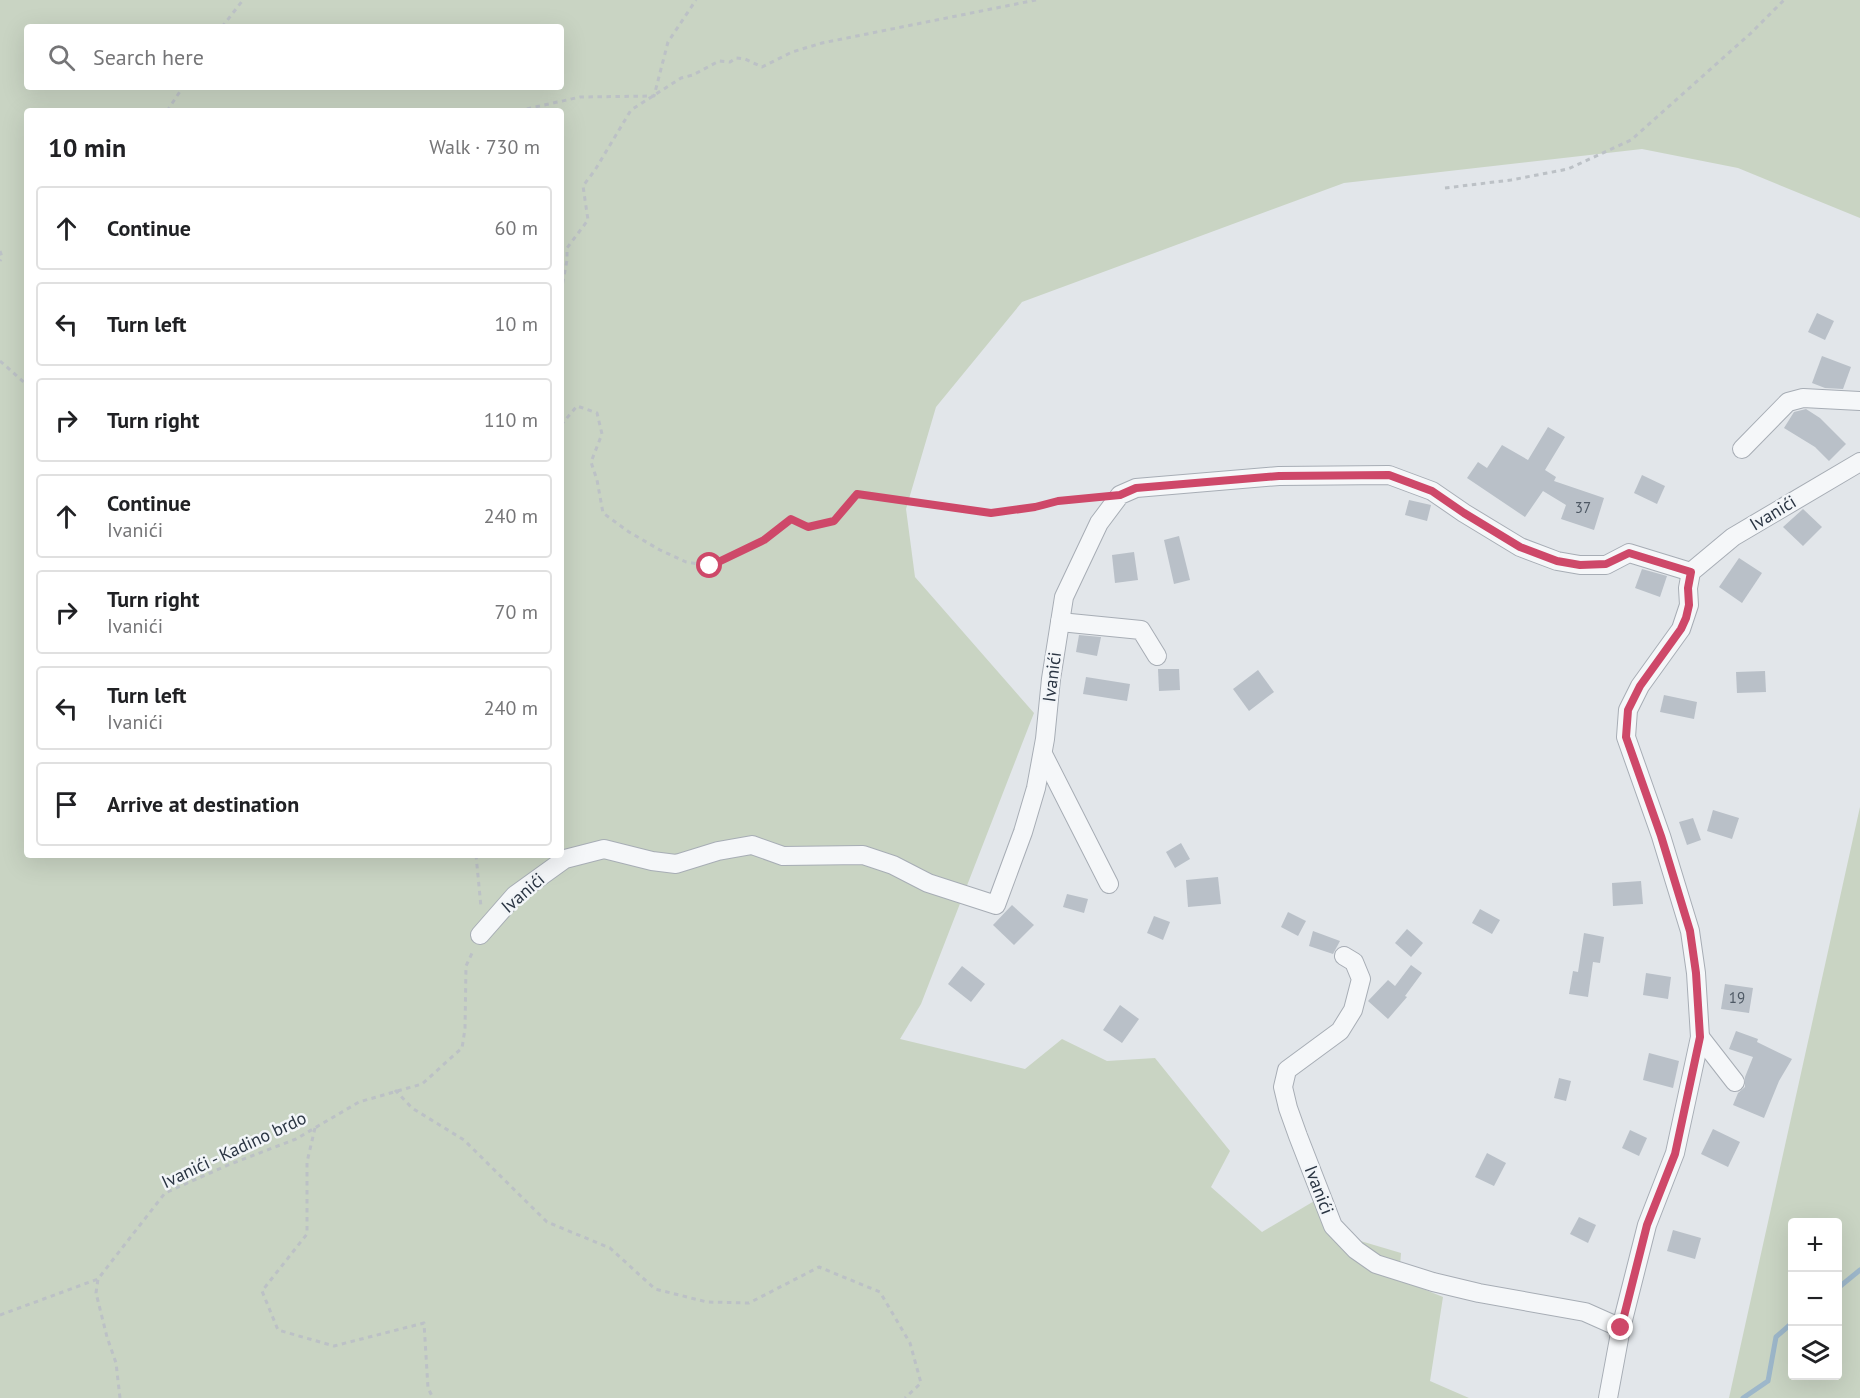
<!DOCTYPE html>
<meta charset="utf-8">
<style>
body{margin:0;font-family:"PT Sans",sans-serif;background:#f2f2f2;color:#202124}
.controls{position:absolute;right:18px;bottom:18px;display:grid;overflow:hidden;border-radius:6px;box-shadow:0 6px 24px #0002}
.controls button{width:54px;height:54px;display:grid;place-items:center;padding:0;border:0;border-bottom:2px solid #e0e0e0;background:#fff;color:#202124;font:30px sans-serif}
.stop{position:absolute;width:18px;height:18px;margin:-14px;border:4px solid #ce4869;border-radius:50%;background:#fff}
.stop.end{background:#ce4869;border-color:#fff;box-shadow:0 2px 6px #0008}
.list{margin:0;padding:0;list-style:none}
h2{display:flex;justify-content:space-between;align-items:center;height:78px;margin:0;padding:0 24px;font-size:26px}
h2 small{font-size:20px;font-weight:400;color:#757577}
.list li{display:grid;grid-template-columns:39px 1fr auto;gap:18px;align-items:center;box-sizing:border-box;height:84px;margin:0 12px 12px;padding:0 12px;border:2px solid #e0e0e0;border-radius:6px}
.list b{display:block;font-size:22px;white-space:nowrap}
.list p{margin:0;font-size:20px;white-space:nowrap;color:#757577}
.list em{font-size:20px;font-style:normal;color:#757577}
.icon{flex:none;width:33px;height:33px;fill:none;stroke:currentColor;stroke-width:2;stroke-linecap:round;stroke-linejoin:round}
.map{position:relative;flex:none;width:1860px;height:1398px;overflow:hidden}
.search{position:absolute;background:#fff;box-shadow:0 6px 24px #0002;left:24px;top:24px;width:540px;height:66px;display:flex;align-items:center;gap:15px;box-sizing:border-box;padding:0 21px;border-radius:6px;color:#757577;font-size:22px}
.panel{position:absolute;background:#fff;box-shadow:0 6px 24px #0002;left:24px;top:108px;width:540px;height:750px;border-radius:6px}
.map>svg:first-child{display:block}
.green{fill:#c9d4c3;fill-rule:evenodd}
.lines{fill:none;stroke-linecap:round;stroke-linejoin:round}
.stream{stroke:#9db7ca;stroke-width:5}
.building{fill:#b9c0c8}
.street-casing{stroke:#a7adb5;stroke-width:20}
.path{stroke:#bcc1c6;stroke-width:3;stroke-dasharray:4.5 4.5;stroke-linecap:butt}
.street{stroke:#f5f7f9;stroke-width:18}
.route{stroke:#ce4869;stroke-width:8}
.labels{text-anchor:middle;stroke-width:5;stroke-linejoin:round;paint-order:stroke}
.number-label{font-size:15px;fill:#4e5864}
.street-label{font-size:18px;fill:#2a3543;stroke:#f2f5f8}
</style>
<div class="map">
<svg width="1860" height="1398" viewBox="0 0 1860 1398">
<rect width="100%" height="100%" fill="#e2e6ea"/>
<g class="green">
<path d="M0,0H1860V218L1738,168L1642,149L1344,183L1022,302L936,407L906,509L915,577L1034,713L921,1004L900,1039L1025,1069L1062,1039L1107,1061L1155,1058L1230,1151L1211,1187L1262,1232L1326,1194L1347,1237L1401,1253L1399,1279L1443,1297L1430,1381L1469,1398H0ZM27,27H561V87H27ZM27,111H561V855H27Z"/>
<path d="M1860,807V1398H1729ZM1838,1222V1376H1792V1222Z"/>
</g>
<g class="lines">
<g class="stream">
<path d="M1838,1288L1860,1270"/>
<path d="M1743,1398L1768,1381L1776,1337L1792,1323"/>
</g>
</g>
<g class="building">
<path d="M1817,313L1834,321L1825,340L1808,332Z"/>
<path d="M1822,356L1851,367L1843,389L1825,388L1812,383Z"/>
<path d="M1806,409L1820,418L1846,444L1829,461L1815,447L1784,428L1794,412Z"/>
<path d="M1548,427L1565,437L1545,470L1556,477L1554,481L1604,498L1594,530L1561,519L1566,505L1543,491L1525,517L1467,478L1478,462L1487,468L1502,445L1528,460Z"/>
<path d="M1642,475L1665,486L1657,504L1634,493Z"/>
<path d="M1409,500L1431,505L1427,521L1405,515Z"/>
<path d="M1803,509L1822,527L1803,546L1783,527Z"/>
<path d="M1179,536L1190,580L1174,584L1164,540Z"/>
<path d="M1134,552L1138,580L1115,583L1112,555Z"/>
<path d="M1739,558L1762,573L1742,603L1719,587Z"/>
<path d="M1642,569L1667,576L1660,597L1635,588Z"/>
<path d="M1079,635L1101,637L1097,656L1076,652Z"/>
<path d="M1158,669H1179L1180,690L1159,691Z"/>
<path d="M1258,670L1274,692L1249,711L1233,689Z"/>
<path d="M1765,671L1766,692L1737,693L1736,672Z"/>
<path d="M1086,677L1130,684L1127,701L1083,694Z"/>
<path d="M1664,695L1697,702L1694,719L1660,712Z"/>
<path d="M1713,810L1739,818L1732,839L1707,831Z"/>
<path d="M1693,818L1701,840L1687,845L1679,822Z"/>
<path d="M1181,843L1190,859L1175,868L1166,852Z"/>
<path d="M1218,877L1221,904L1188,907L1186,880Z"/>
<path d="M1641,881L1643,904L1613,906L1612,883Z"/>
<path d="M1067,894L1088,899L1084,913L1063,907Z"/>
<path d="M1012,905L1034,925L1014,945L993,925Z"/>
<path d="M1480,909L1500,920L1492,934L1472,923Z"/>
<path d="M1288,912L1306,921L1298,936L1281,927Z"/>
<path d="M1154,916L1170,922L1163,940L1147,933Z"/>
<path d="M1407,929L1423,943L1411,957L1395,943Z"/>
<path d="M1313,931L1340,941L1333,954L1309,946Z"/>
<path d="M1584,933L1604,937L1600,963L1593,962L1588,997L1569,994L1573,971L1578,972Z"/>
<path d="M1411,965L1422,973L1405,996L1407,997L1388,1019L1368,1001L1388,980L1395,986Z"/>
<path d="M962,966L985,984L971,1002L948,984Z"/>
<path d="M1646,973L1671,977L1668,999L1643,995Z"/>
<path d="M1725,984L1753,988L1749,1013L1721,1009Z"/>
<path d="M1120,1005L1139,1019L1122,1043L1103,1030Z"/>
<path d="M1736,1031L1758,1039L1757,1042L1792,1059L1779,1081L1764,1118L1733,1105L1738,1093L1745,1087V1077L1753,1057L1729,1049Z"/>
<path d="M1649,1053L1679,1061L1673,1088L1643,1080Z"/>
<path d="M1559,1078L1571,1081L1566,1101L1554,1098Z"/>
<path d="M1713,1129L1740,1142L1728,1167L1701,1154Z"/>
<path d="M1630,1130L1647,1138L1639,1156L1622,1148Z"/>
<path d="M1487,1153L1506,1163L1494,1186L1475,1177Z"/>
<path d="M1579,1217L1596,1225L1588,1243L1570,1234Z"/>
<path d="M1673,1230L1701,1238L1695,1259L1667,1251Z"/>
</g>
<g class="lines">
<defs>
<g id="street">
<path d="M1742,449L1788,402L1803,398L1860,401"/>
<path d="M1060,622L1141,630L1157,656"/>
<path d="M1043,754L1109,884"/>
<path d="M480,935L515,895L565,859L604,849L652,861L676,864L718,851L752,845L783,856L863,855L893,865L928,883L996,905L1023,832L1036,788L1045,739L1051,679L1064,597L1099,523L1120,495L1136,488L1279,476L1389,475L1432,491L1464,513L1520,547L1557,561L1580,565H1606L1629,553L1691,572"/>
<path d="M1344,956L1354,962L1361,979L1353,1010L1340,1031L1287,1070L1283,1087L1288,1108L1298,1136L1333,1226L1356,1250L1376,1264L1433,1282L1479,1293L1585,1312L1621,1328"/>
<path d="M1700,1037L1735,1082"/>
<path d="M1608,1398L1621,1328L1647,1225L1675,1153L1700,1037L1696,973L1690,931L1661,836L1626,737L1628,710L1640,686L1681,629L1689,605L1688,588L1691,572L1733,537L1860,462"/>
</g>
</defs>
<use href="#street" class="street-casing"/>
<g class="path">
<path d="M222,27L243,0"/>
<path d="M167,111L183,87"/>
<path d="M518,111L580,97L654,96L668,42L696,0"/>
<path d="M1445,188L1511,180L1568,169L1631,140L1750,34L1784,0"/>
<path d="M0,251L2,257L0,261"/>
<path d="M561,292L567,260V248L588,220L583,186L595,170L631,110L681,78L693,75L719,61L730,62L736,58L745,59L762,67L792,52L822,43L1036,0"/>
<path d="M0,361L27,385"/>
<path d="M561,425L577,406L597,413L602,434L591,462L597,480L603,513L629,532L660,550L686,562L710,566L764,540L791,519L808,527L834,521L857,494L991,513L1097,497"/>
<path d="M476,855L481,907"/>
<path d="M395,1090L412,1108L464,1140L547,1222L610,1248L655,1289L707,1302L749,1303L819,1267L880,1292L910,1343L921,1383L905,1398"/>
<path d="M315,1128L307,1162V1234L262,1291L278,1330L334,1346L424,1323L428,1388L433,1398"/>
<path d="M0,1315L98,1279"/>
<path d="M120,1398L116,1363L107,1337L96,1293L98,1279L115,1257L165,1193L228,1165L296,1139L359,1102L422,1084L462,1048L465,1029L466,966L473,951"/>
</g>
<use href="#street" class="street"/>
</g>
<g class="lines">
<path class="route" d="M710,566L764,540L791,519L808,527L834,521L857,494L991,513L1035,507L1058,501L1120,495L1136,488L1279,476L1389,475L1432,491L1464,513L1520,547L1557,561L1580,565L1606,564L1629,553L1691,572L1688,588L1689,605L1686,618L1681,629L1640,686L1628,710L1626,737L1661,836L1690,931L1696,973L1700,1037L1675,1154L1647,1225L1621,1328"/>
</g>
<g class="labels">
<g class="number-label">
<text x="1583" y="513">37</text>
<text x="1737" y="1003">19</text>
</g>
<g class="street-label">
<text transform="translate(1773 513) rotate(-31)" y="6">Ivanići</text>
<text transform="translate(1052 677) rotate(-83)" y="6">Ivanići</text>
<text transform="translate(523 893) rotate(-41)" y="6">Ivanići</text>
<text transform="translate(234 1150) rotate(-25)" y="6">Ivanići - Kadino brdo</text>
<text transform="translate(1319 1190) rotate(69)" y="6">Ivanići</text>
</g>
</g>
</svg>
<div class="controls">
<button>+</button>
<button>−</button>
<button><svg class="icon" aria-label="layers" viewBox="0 0 24 24"><path d="M12 4l9 5-9 5-9-5zM3 14l9 5 9-5"/></svg></button>
</div>
<div class="stop" style="left:710px;top:566px"></div>
<div class="stop end" style="left:1621px;top:1328px"></div>
<div class="search"><svg class="icon" aria-label="search" viewBox="0 0 24 24"><circle cx="10" cy="10" r="6"/><path d="M15 15l6 6"/></svg>Search here</div>
<section class="panel">
<h2>10 min<small>Walk · 730 m</small></h2>
<ul class="list">
<li><svg class="icon" aria-label="ahead" viewBox="0 0 24 24"><path d="M12 20V5M6 11l6-6 6 6"/></svg><div><b>Continue</b></div><em>60 m</em></li>
<li><svg class="icon" aria-label="left" viewBox="0 0 24 24"><path d="M17 20v-9H6M10 6l-5 5 5 5"/></svg><div><b>Turn left</b></div><em>10 m</em></li>
<li><svg class="icon" aria-label="right" viewBox="0 0 24 24"><path d="M7 20v-9h11M14 6l5 5-5 5"/></svg><div><b>Turn right</b></div><em>110 m</em></li>
<li><svg class="icon" aria-label="ahead" viewBox="0 0 24 24"><path d="M12 20V5M6 11l6-6 6 6"/></svg><div><b>Continue</b><p>Ivanići</p></div><em>240 m</em></li>
<li><svg class="icon" aria-label="right" viewBox="0 0 24 24"><path d="M7 20v-9h11M14 6l5 5-5 5"/></svg><div><b>Turn right</b><p>Ivanići</p></div><em>70 m</em></li>
<li><svg class="icon" aria-label="left" viewBox="0 0 24 24"><path d="M17 20v-9H6M10 6l-5 5 5 5"/></svg><div><b>Turn left</b><p>Ivanići</p></div><em>240 m</em></li>
<li><svg class="icon" aria-label="arrive" viewBox="0 0 24 24"><path d="M6 21V4h12l-3 4 3 4H6"/></svg><div><b>Arrive at destination</b></div></li>
</ul>
</section>
</div>
